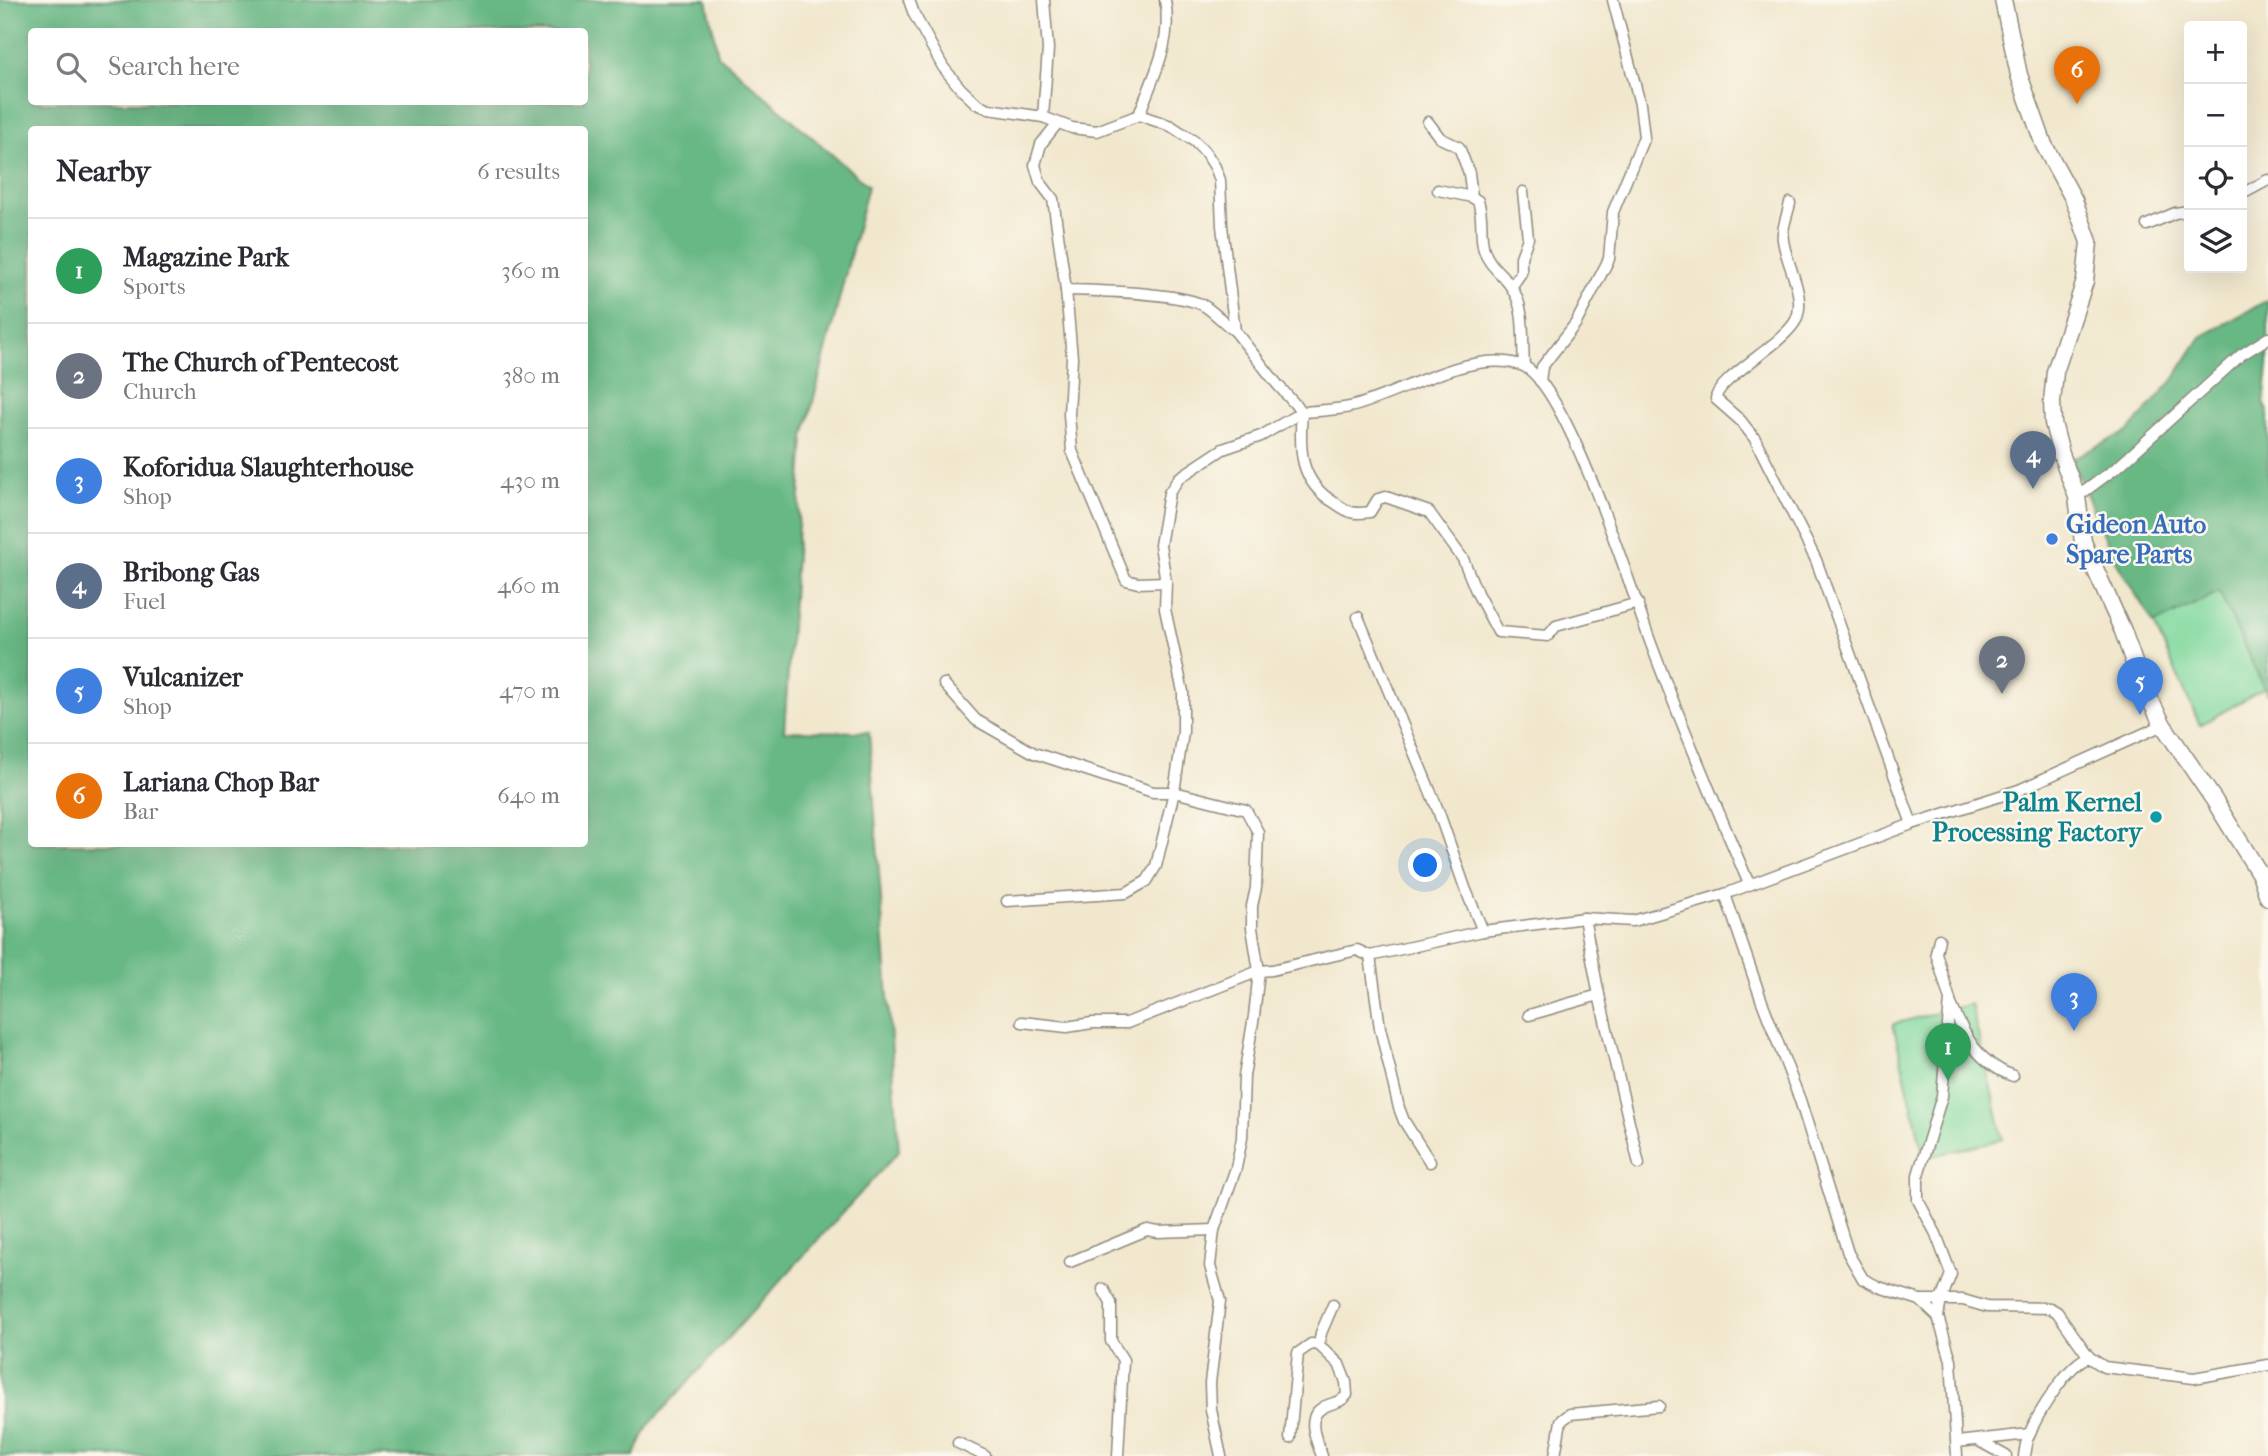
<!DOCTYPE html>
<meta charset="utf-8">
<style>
body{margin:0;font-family:"IM FELL French Canon",serif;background:#f7f7f7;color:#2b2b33}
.controls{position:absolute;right:21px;top:21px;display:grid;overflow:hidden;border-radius:7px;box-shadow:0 7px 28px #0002}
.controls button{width:63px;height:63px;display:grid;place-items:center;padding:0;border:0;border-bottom:2px solid #e1e1e2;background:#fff;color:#2b2b33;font:35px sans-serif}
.you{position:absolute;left:1426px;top:866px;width:24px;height:24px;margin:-18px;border:5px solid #fff;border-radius:50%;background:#1a73e8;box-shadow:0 0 0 10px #1a73e833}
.badge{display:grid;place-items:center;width:46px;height:46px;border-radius:50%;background:#2563eb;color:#fff;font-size:23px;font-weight:700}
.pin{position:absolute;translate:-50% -58px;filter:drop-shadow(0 2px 4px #0008)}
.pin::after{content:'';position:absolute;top:37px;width:24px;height:21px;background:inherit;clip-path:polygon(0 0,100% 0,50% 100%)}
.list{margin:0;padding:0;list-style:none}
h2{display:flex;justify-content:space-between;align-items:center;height:91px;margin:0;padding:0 28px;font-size:30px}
h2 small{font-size:23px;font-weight:400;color:#7c7c81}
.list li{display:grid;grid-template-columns:46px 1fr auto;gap:21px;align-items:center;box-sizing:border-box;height:105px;padding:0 28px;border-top:2px solid #e1e1e2}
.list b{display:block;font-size:26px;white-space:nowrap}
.list p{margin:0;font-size:23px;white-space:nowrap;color:#7c7c81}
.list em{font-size:23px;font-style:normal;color:#7c7c81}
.icon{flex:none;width:38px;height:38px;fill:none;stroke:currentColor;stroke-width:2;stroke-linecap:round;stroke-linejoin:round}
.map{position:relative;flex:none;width:2268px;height:1456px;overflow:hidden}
.search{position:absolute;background:#fff;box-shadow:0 7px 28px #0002;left:28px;top:28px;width:560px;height:77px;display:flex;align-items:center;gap:18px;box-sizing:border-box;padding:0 24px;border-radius:7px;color:#7c7c81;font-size:26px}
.panel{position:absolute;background:#fff;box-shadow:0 7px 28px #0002;left:28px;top:126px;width:560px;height:721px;border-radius:7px}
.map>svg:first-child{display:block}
.green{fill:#80d89d;stroke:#568264;stroke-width:2}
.forest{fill:#68b884;stroke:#4a7258;stroke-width:2;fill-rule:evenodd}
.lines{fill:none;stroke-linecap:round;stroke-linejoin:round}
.street-casing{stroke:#8e897c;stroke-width:13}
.primary-casing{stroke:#8e897c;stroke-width:19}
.street{stroke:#fff;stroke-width:10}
.primary{stroke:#fff;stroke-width:16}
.shop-dot{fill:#3f7fe0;stroke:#fbf7ec;stroke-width:2.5}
.culture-dot{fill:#0f9aa8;stroke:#fbf7ec;stroke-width:2.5}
.labels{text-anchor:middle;stroke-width:5;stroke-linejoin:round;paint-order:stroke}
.shop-label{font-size:26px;font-weight:bold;fill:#366cbe;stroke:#fbf7ec;text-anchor:start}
.culture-label{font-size:26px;font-weight:bold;fill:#0d838f;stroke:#fbf7ec;text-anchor:end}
</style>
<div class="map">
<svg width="2268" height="1456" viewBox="0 0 2268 1456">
<rect width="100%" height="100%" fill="#fbf7ec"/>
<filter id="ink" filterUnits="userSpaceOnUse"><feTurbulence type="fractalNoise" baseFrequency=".0143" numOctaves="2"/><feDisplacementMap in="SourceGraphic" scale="14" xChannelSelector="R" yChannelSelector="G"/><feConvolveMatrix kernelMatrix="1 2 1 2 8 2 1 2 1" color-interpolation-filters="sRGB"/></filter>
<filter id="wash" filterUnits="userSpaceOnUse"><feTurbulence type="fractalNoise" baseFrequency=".00686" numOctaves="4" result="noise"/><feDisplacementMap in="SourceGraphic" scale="28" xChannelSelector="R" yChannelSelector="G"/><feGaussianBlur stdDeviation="1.57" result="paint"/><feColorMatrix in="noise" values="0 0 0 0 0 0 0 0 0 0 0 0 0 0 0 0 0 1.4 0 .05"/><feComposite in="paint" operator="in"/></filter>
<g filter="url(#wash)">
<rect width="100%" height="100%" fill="#f1e7cd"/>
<g class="green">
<path d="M2219,591L2264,688L2200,725L2154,624Z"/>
<path d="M1971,1004L2003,1139L1924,1158L1893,1024Z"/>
</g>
<g class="forest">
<path d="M0,0H707L718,55L868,186L804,437L784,731L869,732L899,1151L648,1426L634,1456H0ZM32,32H584V102H32ZM32,130H584V844H32Z"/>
<path d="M2268,300V365L2264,403L2268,411V695L2219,592L2154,624L2115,560L2071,459L2129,431L2173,380L2201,337Z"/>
</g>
</g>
<g filter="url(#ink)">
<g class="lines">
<defs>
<g id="street">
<path d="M909,0L914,14L943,67L961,89L977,104L989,109L1043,117L1072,128L1097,131L1139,115L1171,126L1194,141L1206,153L1215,167L1220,180L1222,226L1235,331L1277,384L1302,412C1318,411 1334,410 1350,407C1400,395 1470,348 1521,365C1567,380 1634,600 1653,649C1683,729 1716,806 1749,884"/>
<path d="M1139,115C1153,76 1173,43 1165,0"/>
<path d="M1043,117L1048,49L1044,0"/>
<path d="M1428,122L1440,138L1459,147L1469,173L1472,197"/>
<path d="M1057,124L1041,144L1035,165L1040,182L1053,199L1066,290L1072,358L1069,414L1072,451L1126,580L1138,583L1166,582"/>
<path d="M1438,190L1472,197L1478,201C1484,217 1479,234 1484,250C1489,267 1505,275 1513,290C1526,310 1522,343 1524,365"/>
<path d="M2242,194L2268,180"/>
<path d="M1790,203C1788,214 1781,229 1783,240C1786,264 1807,296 1796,320C1784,344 1715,380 1716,399L1741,421L1755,439L1816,560L1912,824"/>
<path d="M2147,225L2175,213L2189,211"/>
<path d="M1512,286L1521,273V257L1528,238L1523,192"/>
<path d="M1066,290C1094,291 1185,292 1206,307C1216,314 1225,324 1235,331"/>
<path d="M1540,381L1542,367L1576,323L1609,259L1613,212L1644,137L1640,104L1613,0"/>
<path d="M1302,412C1299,449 1299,482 1335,503C1349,512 1351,515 1370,512L1378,499L1386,497L1429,512L1463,559L1477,593L1498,632L1548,636L1556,626L1638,603"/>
<path d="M2077,497L2120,465L2241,355L2268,338"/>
<path d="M1358,617L1438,810L1465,888L1483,931"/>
<path d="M944,684L976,720L1034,753L1153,792H1174L1246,810L1258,832L1256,888L1252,906V928L1259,971L1254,1016L1244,1076L1242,1138L1236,1168L1214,1230L1210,1266L1220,1301L1210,1383L1211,1410L1221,1456"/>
<path d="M1725,894L1761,999L1800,1100L1848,1253L1863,1279L1879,1287L1920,1300L1938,1317L1951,1360L1957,1456"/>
<path d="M1007,901L1126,893L1147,881L1156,866L1174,792L1183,732V692L1165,609L1166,582L1160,545L1169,493L1179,478L1223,449L1261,436L1302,412"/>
<path d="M1584,918L1599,995L1639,1164"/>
<path d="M1370,956L1380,1028L1399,1108L1404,1121L1430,1162"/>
<path d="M1951,1004C1965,1037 1978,1063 2013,1076"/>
<path d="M1529,1015L1599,995"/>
<path d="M1022,1022L1067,1027L1092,1023H1127L1259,971L1272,970L1357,950L1370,956L1483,931L1584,918L1633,921L1725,894L1912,824L2019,790L2163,725"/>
<path d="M1070,1262L1147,1230L1158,1232L1214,1230"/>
<path d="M1103,1289L1111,1303V1341L1123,1360L1118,1456"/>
<path d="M1920,1300H1963L1987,1307L2050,1308L2057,1312L2089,1357L2104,1367L2194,1378L2268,1365"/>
<path d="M1938,1317L1941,1300L1951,1274L1936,1234L1918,1200V1175L1942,1096L1950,1000L1936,953L1939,939"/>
<path d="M1290,1438L1298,1353L1311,1344L1319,1345"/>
<path d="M1979,1441L2006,1456"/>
<path d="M1957,1442L2029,1434"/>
<path d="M958,1443L985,1456"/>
<path d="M1322,1456C1317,1442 1305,1418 1322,1408C1331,1402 1340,1404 1347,1395L1346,1382L1339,1364L1319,1345L1321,1333L1333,1305"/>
<path d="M1555,1456L1561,1421L1570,1414L1659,1406"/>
<path d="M2024,1456C2025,1449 2026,1441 2029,1435C2037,1415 2069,1362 2089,1357"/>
</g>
<path id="primary" d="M2003,0L2019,75L2044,145L2074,200L2089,242L2085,281L2055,372L2052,402L2053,423L2061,454L2077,497L2083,542L2123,631L2139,677L2146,692L2163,725L2214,800L2261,876L2268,897"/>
</defs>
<use href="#street" class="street-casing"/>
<use href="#primary" class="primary-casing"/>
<use href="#street" class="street"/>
<use href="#primary" class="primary"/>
</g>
</g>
<circle class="shop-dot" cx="2052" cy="539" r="7"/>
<circle class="culture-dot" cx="2156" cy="817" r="7"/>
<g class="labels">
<g class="shop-label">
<text x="2066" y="533">Gideon Auto<tspan x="2066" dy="30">Spare Parts</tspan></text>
</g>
<g class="culture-label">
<text x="2142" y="811">Palm Kernel<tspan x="2142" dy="30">Processing Factory</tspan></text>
</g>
</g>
</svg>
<div class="controls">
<button>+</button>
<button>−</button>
<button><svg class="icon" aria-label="locate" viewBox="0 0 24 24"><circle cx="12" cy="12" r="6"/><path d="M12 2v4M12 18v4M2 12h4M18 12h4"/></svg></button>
<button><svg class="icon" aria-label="layers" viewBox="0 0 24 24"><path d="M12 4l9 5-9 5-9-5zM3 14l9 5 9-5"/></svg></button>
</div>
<div class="you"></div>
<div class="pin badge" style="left:1948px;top:1081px;background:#2e9e5b">1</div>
<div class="pin badge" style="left:2002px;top:694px;background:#6b7280">2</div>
<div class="pin badge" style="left:2074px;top:1031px;background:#3f7fe0">3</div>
<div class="pin badge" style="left:2033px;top:489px;background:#5c6f8a">4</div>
<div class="pin badge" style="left:2140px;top:715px;background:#3f7fe0">5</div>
<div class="pin badge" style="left:2077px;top:104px;background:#e8710a">6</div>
<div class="search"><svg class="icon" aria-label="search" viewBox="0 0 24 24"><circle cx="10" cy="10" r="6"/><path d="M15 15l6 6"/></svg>Search here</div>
<section class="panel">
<h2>Nearby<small>6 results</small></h2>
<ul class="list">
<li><span class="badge" style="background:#2e9e5b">1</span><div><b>Magazine Park</b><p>Sports</p></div><em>360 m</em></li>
<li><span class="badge" style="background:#6b7280">2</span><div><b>The Church of Pentecost</b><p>Church</p></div><em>380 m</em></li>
<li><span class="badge" style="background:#3f7fe0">3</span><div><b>Koforidua Slaughterhouse</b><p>Shop</p></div><em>430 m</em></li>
<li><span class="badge" style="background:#5c6f8a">4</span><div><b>Bribong Gas</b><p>Fuel</p></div><em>460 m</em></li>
<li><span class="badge" style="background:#3f7fe0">5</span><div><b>Vulcanizer</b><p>Shop</p></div><em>470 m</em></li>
<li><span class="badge" style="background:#e8710a">6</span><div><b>Lariana Chop Bar</b><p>Bar</p></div><em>640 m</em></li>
</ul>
</section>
</div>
